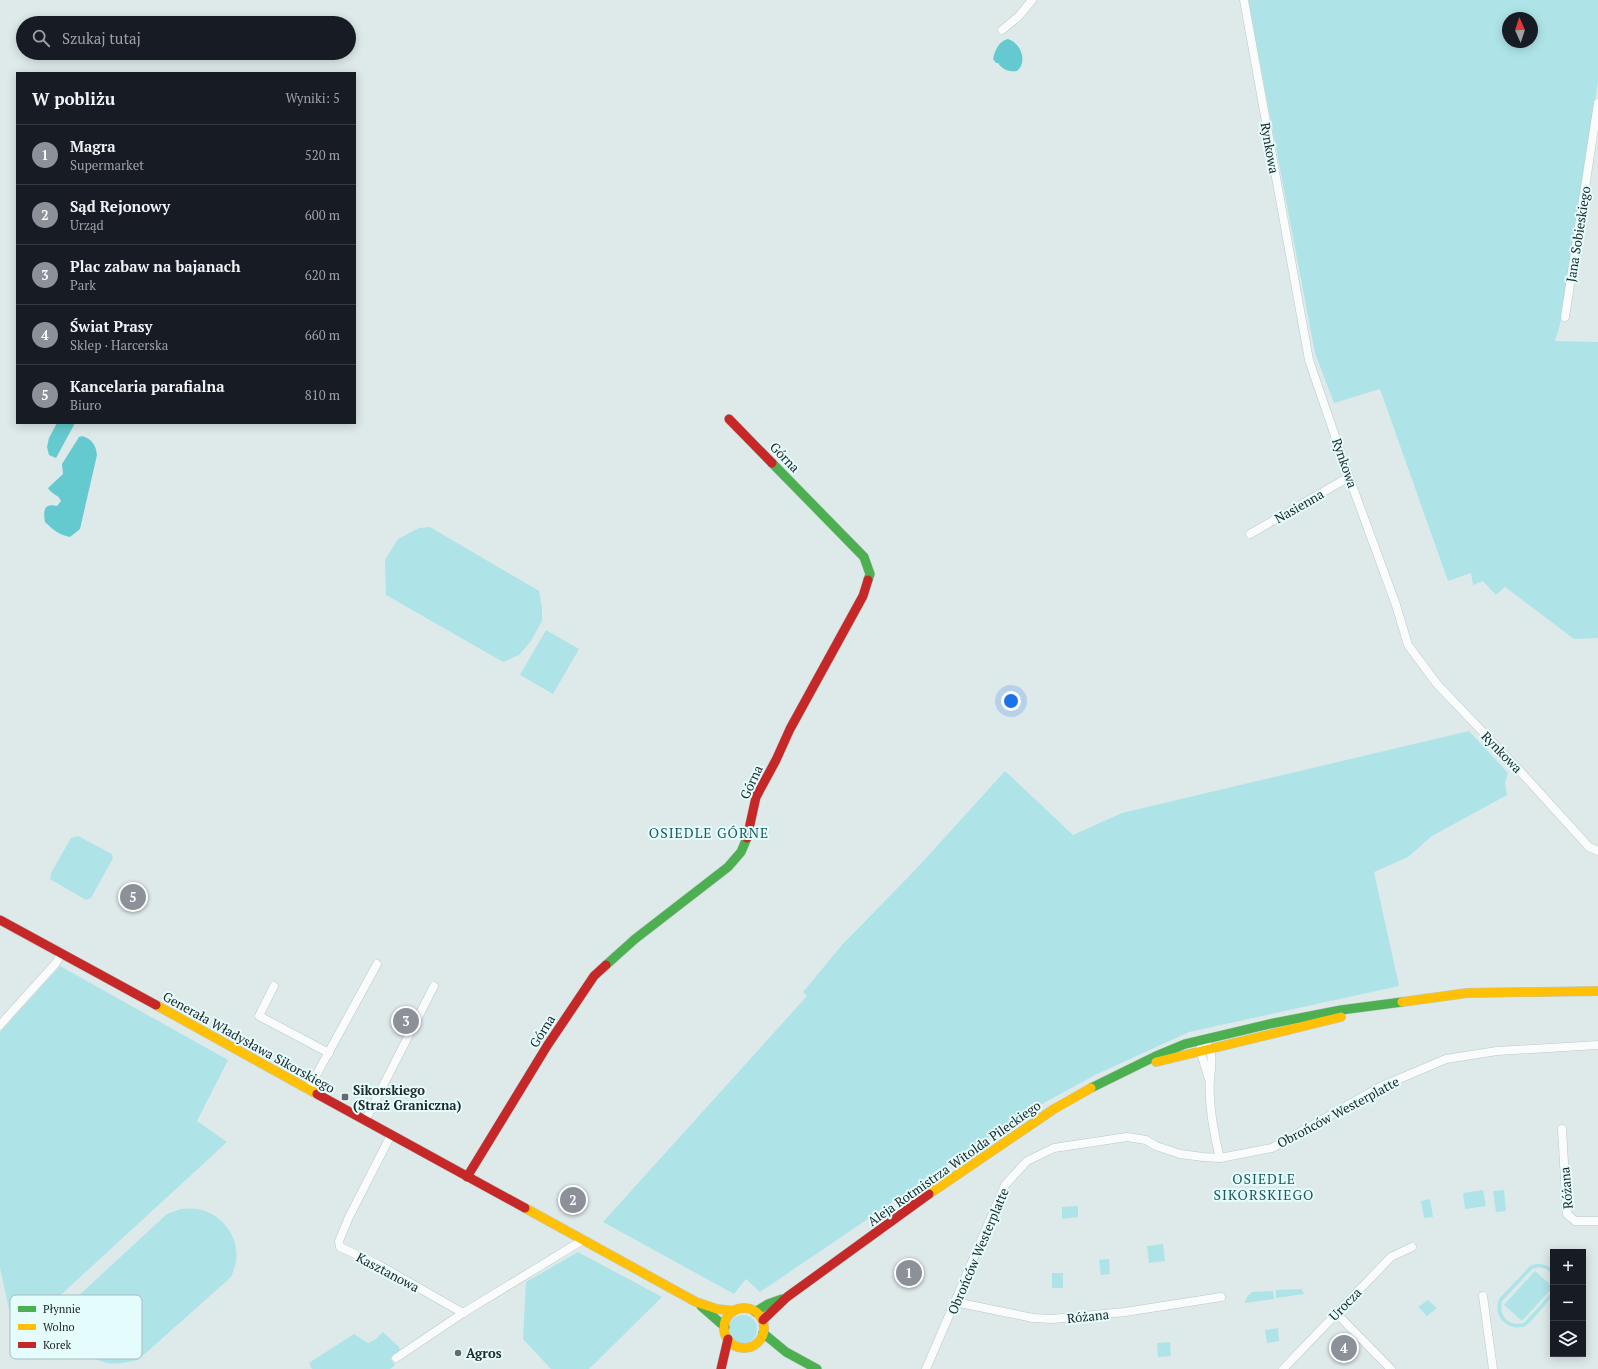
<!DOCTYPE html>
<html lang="pl">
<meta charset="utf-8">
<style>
body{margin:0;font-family:"PT Serif",serif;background:#242831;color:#f1f3f6}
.controls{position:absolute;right:12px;bottom:12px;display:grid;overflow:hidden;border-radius:0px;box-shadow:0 2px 10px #0003}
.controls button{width:36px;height:36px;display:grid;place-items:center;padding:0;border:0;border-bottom:1px solid #363941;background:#171b24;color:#f1f3f6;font:20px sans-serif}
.compass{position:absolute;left:1502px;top:12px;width:36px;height:36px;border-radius:50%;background:#171b24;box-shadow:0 2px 10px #0003;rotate:357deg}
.you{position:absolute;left:1011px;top:701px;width:14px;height:14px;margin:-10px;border:3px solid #fff;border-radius:50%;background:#1a73e8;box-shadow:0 0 0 6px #1a73e833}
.badge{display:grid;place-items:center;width:26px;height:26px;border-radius:50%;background:#8c9099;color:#fff;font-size:13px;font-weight:700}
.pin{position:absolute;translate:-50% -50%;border:2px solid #fff;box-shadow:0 1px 4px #0006}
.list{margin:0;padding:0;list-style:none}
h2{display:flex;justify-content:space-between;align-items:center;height:52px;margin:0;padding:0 16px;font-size:17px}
h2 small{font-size:13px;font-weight:400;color:#9ea1a6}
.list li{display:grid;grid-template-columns:26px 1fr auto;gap:12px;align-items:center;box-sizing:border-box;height:60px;padding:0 16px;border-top:1px solid #363941}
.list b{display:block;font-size:15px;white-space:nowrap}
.list p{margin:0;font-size:13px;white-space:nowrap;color:#9ea1a6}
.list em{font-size:13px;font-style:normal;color:#9ea1a6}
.icon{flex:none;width:22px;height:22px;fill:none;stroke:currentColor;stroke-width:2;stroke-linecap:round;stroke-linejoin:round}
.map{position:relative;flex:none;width:1598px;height:1369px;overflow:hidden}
.search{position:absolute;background:#171b24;box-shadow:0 2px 10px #0003;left:16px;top:16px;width:340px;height:44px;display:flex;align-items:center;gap:10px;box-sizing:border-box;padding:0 14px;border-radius:22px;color:#9ea1a6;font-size:15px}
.panel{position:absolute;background:#171b24;box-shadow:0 2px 10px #0003;left:16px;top:72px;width:340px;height:352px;border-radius:0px}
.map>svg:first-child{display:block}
.green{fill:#aee4e8;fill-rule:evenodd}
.water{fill:#64cad0}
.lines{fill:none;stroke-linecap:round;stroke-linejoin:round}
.street-casing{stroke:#bdc7c8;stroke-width:9}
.fast-casing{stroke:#bdc7c8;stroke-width:10}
.slow-casing{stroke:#bdc7c8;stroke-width:10}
.jam-casing{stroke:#bdc7c8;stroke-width:10}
.street{stroke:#fafcfc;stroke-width:8}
.fast{stroke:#4caf50;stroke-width:9}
.slow{stroke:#ffc107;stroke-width:9}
.jam{stroke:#c62828;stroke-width:9}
.poi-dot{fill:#626c6d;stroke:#e5fcfd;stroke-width:1.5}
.labels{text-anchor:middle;stroke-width:4;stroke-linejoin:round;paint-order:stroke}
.street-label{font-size:13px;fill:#202829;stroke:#e5fcfd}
.poi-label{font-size:13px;font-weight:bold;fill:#202829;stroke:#e5fcfd;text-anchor:start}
.neighbourhood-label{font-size:14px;letter-spacing:1px;fill:#1f5a5e;stroke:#e5fcfd}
.key{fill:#e5fcfd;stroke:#aabcbd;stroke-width:1}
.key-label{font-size:11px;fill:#202829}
</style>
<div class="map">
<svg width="1598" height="1369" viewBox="0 0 1598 1369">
<rect width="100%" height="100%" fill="#dee9ea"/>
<g class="green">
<path d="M1248,0H1598V81L1567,300L1555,341L1598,342V638L1574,639L1505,587L1496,595L1483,581L1473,585L1471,573L1448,581L1380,389L1334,403L1315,353ZM1508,18H1532V42H1508Z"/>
<path d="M430,527L539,591L542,607V621L531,641L519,655L503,662L386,595L385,560L398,539L419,528Z"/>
<path d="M546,630L579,649L553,694L520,675Z"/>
<path d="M1469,731L1508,773L1505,783L1507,795L1432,836L1408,857L1374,872L1399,986L1189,1032L1095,1075L1020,1116L760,1292L746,1279L734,1294L603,1222L807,996L803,992L842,945L917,868L1005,771L1073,835L1122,813Z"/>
<path d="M78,836L112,854L113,858L91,898L86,900L50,879L51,873L71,838Z"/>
<path d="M60,966L228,1060L197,1121L227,1142L15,1337L0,1268V1032Z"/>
<path d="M1483,1190L1486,1206L1465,1209L1463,1193Z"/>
<path d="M1504,1190L1506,1211L1496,1212L1493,1191Z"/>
<path d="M1430,1199L1433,1217L1424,1218L1421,1201Z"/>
<path d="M1078,1206V1217L1062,1219V1207Z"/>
<path d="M181,1209C186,1209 192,1208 197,1209C222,1213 240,1237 236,1262C235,1267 233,1272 231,1277L138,1360C127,1362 118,1365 107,1363C86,1358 69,1334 72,1313C73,1308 75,1303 76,1298L167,1214Z"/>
<path d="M1163,1244L1165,1261L1149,1263L1147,1246Z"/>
<path d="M578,1252L662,1297L589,1369H551L523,1339L526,1282Z"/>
<path d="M1109,1259L1110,1274L1101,1275L1099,1260Z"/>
<path d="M1536,1264C1543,1264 1548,1265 1553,1269V1275C1547,1267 1540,1266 1532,1269L1502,1301C1498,1316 1509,1327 1524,1323L1553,1291V1296C1547,1302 1531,1323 1525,1326C1518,1329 1509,1327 1504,1322C1497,1316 1496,1308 1499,1299L1530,1266Z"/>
<path d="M1535,1271L1553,1287L1522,1321L1504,1305Z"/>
<rect x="1052" y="1273" width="11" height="15"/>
<path d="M1302,1289L1304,1294L1276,1298V1290Z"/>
<path d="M1273,1291L1274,1299L1245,1303L1247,1297L1252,1292Z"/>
<path d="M1428,1300L1437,1308L1427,1316L1418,1307Z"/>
<circle cx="743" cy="1329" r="14"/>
<path d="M1278,1328L1279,1341L1267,1343L1265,1330Z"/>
<path d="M383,1332L399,1347L400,1353L390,1358L395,1365L390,1369H312L309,1363L354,1334L368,1343L376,1339Z"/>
<path d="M1170,1342L1171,1356L1158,1357L1157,1343Z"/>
</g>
<g class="water">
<path d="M1008,39C1021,43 1028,62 1017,71C1009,72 1003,70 998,63H996L993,59C995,50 999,41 1008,39Z"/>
<path d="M57,423H75L56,458L49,455L47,447L49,438Z"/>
<path d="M82,436C92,439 96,445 97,455L80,529L70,537C59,535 52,529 45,522C43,510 44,503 57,506L61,501C58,494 51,494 48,488L63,474L62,464L79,437Z"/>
</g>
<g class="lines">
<defs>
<g id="street">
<path d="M1244,0L1309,360L1349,477L1396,605L1408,645L1437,684L1519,770L1589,847L1598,851"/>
<path d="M1002,30L1019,16L1032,0"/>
<path d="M1565,317L1598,103"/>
<path d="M1250,534L1349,477"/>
<path d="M274,986L259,1016L329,1053"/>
<path d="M0,1025L56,963L61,954"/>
<path d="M1207,1044C1214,1053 1211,1068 1210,1078C1208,1101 1214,1136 1220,1158"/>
<path d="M1201,1046L1200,1050L1209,1079"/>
<path d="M308,1090L377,964"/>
<path d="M365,1121L434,986"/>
<path d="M1562,1129L1567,1214L1575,1221H1598"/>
<path d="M391,1135L349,1217L339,1241L340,1247L377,1264L463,1313"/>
<path d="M1483,1296L1493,1369"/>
<path d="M955,1302L1033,1318L1052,1319L1125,1312L1221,1297"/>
<path d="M1336,1313L1391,1369"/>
<path d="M396,1358L463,1313L583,1240"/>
<path d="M926,1369L1005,1185L1027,1161L1054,1148L1127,1137L1146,1140L1156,1146L1180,1154L1203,1157L1220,1158L1272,1148L1380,1087L1446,1059L1497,1051L1598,1045"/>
<path d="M1283,1369L1391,1257L1412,1247"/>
</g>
<g id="fast">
<path d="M772,463L864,557L870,574L868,580"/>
<path d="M606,965L635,939L728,867L741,852L747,838"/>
<path d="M1091,1088L1156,1056L1185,1044L1274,1023L1341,1010L1402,1002"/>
<path d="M701,1306L725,1327"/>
<path d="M755,1312L768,1304L782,1299"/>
<path d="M763,1333L786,1352L817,1369"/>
</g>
<g id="slow">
<path d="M1402,1002L1467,993L1598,991"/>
<path d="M156,1005L317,1094"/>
<path d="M1156,1062L1341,1017"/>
<path d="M929,1194L1054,1109L1091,1088"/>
<path d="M525,1208L696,1302L717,1309L734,1311"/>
<circle cx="744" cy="1328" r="20"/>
</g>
<g id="jam">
<path d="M729,419L772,463"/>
<path d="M747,838L756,797L776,760L790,729L863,596L868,580"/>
<path d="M0,920L156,1005"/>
<path d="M317,1094L525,1208"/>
<path d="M467,1177L547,1046L594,976L606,965"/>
<path d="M763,1320L787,1297L929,1194"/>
<path d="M721,1369L728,1339"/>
</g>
</defs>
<use href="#street" class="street-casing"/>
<use href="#fast" class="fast-casing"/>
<use href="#slow" class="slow-casing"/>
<use href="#jam" class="jam-casing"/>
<use href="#street" class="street"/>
<use href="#fast" class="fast"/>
<use href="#slow" class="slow"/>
<use href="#jam" class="jam"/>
</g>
<g class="poi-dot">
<rect x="341" y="1093" width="8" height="8" rx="2"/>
<circle cx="458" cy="1353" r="4"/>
</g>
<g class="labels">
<g class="street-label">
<text transform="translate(1270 148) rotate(80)" y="5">Rynkowa</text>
<text transform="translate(1578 234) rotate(-81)" y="5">Jana Sobieskiego</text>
<text transform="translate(785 457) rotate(46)" y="5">Górna</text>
<text transform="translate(1345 463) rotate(71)" y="5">Rynkowa</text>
<text transform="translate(1299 506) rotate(-30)" y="5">Nasienna</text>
<text transform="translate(1502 752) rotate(46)" y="5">Rynkowa</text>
<text transform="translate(751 782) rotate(-65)" y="5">Górna</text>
<text transform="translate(542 1031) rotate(-58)" y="5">Górna</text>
<text transform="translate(249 1042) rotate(29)" y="5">Generała Władysława Sikorskiego</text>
<text transform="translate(1338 1112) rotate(-28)" y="5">Obrońców Westerplatte</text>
<text transform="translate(954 1163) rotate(-35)" y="5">Aleja Rotmistrza Witolda Pileckiego</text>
<text transform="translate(1566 1188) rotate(-95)" y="5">Różana</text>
<text transform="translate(978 1251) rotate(-67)" y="5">Obrońców Westerplatte</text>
<text transform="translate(388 1272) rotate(28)" y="5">Kasztanowa</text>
<text transform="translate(1345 1304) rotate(-46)" y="5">Urocza</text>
<text transform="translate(1088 1316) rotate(-6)" y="5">Różana</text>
</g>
<g class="poi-label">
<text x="353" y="1095">Sikorskiego<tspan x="353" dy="15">(Straż Graniczna)</tspan></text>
<text x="466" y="1358">Agros</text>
</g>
<g class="neighbourhood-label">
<text x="709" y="838">OSIEDLE GÓRNE</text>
<text x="1264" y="1184">OSIEDLE<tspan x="1264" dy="16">SIKORSKIEGO</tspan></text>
</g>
</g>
<rect x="10" y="1295" width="132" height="64" rx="6" class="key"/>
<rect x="18" y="1306" width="18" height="6" fill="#4caf50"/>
<rect x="18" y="1324" width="18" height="6" fill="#ffc107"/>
<rect x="18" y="1342" width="18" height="6" fill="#c62828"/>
<g class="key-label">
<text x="43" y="1313">Płynnie</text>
<text x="43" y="1331">Wolno</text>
<text x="43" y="1349">Korek</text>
</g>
</svg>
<div class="controls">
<button>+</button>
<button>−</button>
<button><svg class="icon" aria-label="layers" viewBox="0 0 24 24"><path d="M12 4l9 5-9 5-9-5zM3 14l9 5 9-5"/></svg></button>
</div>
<svg class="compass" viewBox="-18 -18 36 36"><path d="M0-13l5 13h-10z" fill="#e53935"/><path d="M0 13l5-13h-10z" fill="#9ea1a6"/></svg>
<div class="you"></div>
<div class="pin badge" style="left:909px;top:1273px">1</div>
<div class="pin badge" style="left:573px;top:1200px">2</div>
<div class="pin badge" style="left:406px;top:1021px">3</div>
<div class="pin badge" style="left:1344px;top:1348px">4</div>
<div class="pin badge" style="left:133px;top:897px">5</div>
<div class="search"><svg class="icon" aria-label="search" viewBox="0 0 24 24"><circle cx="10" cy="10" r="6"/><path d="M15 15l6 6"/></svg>Szukaj tutaj</div>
<section class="panel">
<h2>W pobliżu<small>Wyniki: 5</small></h2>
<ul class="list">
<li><span class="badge">1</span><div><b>Magra</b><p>Supermarket</p></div><em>520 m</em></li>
<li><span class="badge">2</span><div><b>Sąd Rejonowy</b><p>Urząd</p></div><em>600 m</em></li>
<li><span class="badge">3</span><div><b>Plac zabaw na bajanach</b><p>Park</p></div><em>620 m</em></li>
<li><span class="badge">4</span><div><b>Świat Prasy</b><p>Sklep · Harcerska</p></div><em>660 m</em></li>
<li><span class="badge">5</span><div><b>Kancelaria parafialna</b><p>Biuro</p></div><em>810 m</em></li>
</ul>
</section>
</div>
